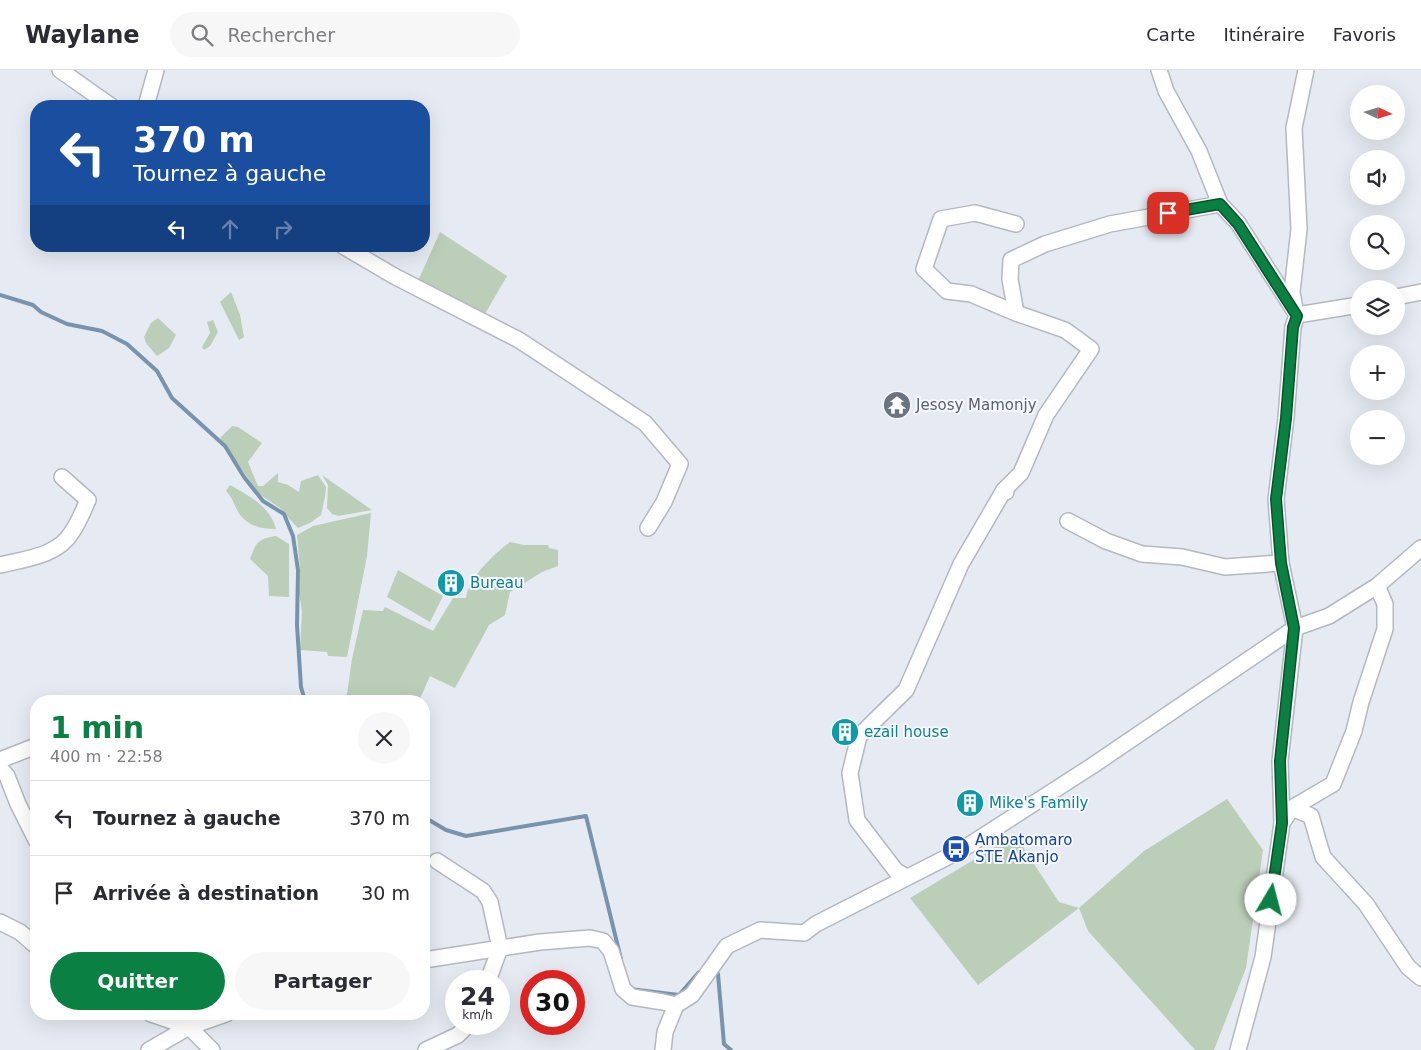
<!DOCTYPE html>
<html lang="fr">
<head>
<meta charset="utf-8">
<style>
  :root { --surface:#fff; --page:#f7f7f7; --text:#2b2b33; --muted:#7c7c81; --line:#e1e1e2; --accent:#0b8043 }
  body { margin:0; font-family:"DejaVu Sans",sans-serif; background:var(--page); color:var(--text); height:100vh; display:flex; flex-direction:column; font-size:19px; white-space:nowrap }
  * { box-sizing:border-box; margin:0 }
  p { font-size:16px; color:var(--muted) }
  .icon { flex:none; width:28px; height:28px; fill:none; stroke:currentColor; stroke-width:2; stroke-linecap:round; stroke-linejoin:round }
  .map { position:relative; flex:1; overflow:hidden }
  .side { position:absolute; left:30px; top:625px; width:400px; height:325px; display:flex; flex-direction:column; background:var(--surface); border-radius:20px; box-shadow:0 5px 20px #0002 }
  .side>* { flex:none }
  .guide { position:absolute; left:30px; top:30px; width:400px; height:152px; border-radius:20px; box-shadow:0 5px 20px #0002; background:#1a4fa0; color:#fff; overflow:hidden }
  .needle { width:32px; rotate:94deg }
  .controls { position:absolute; left:1350px; top:15px; display:grid; gap:10px }
  .controls a { display:grid; place-items:center; width:55px; height:55px; border-radius:50%; background:var(--surface); box-shadow:0 5px 20px #0002; font-size:25px }
  .speed { position:absolute; left:445px; top:900px; display:flex; gap:10px; font-size:25px; font-weight:700; text-align:center }
  .speed>* { display:grid; place-content:center; width:65px; height:65px; border-radius:50%; background:var(--surface); box-shadow:0 5px 20px #0002; line-height:1 }
  .speed small { font-size:12px; font-weight:400 }
  .speed .limit { border:8px solid #d22; background:#fff; color:#111 }
  .pin { position:absolute; display:grid; place-items:center; width:42px; height:42px; color:#fff; margin:-21px; border-radius:10px; box-shadow:0 2px 8px #0006 }
  .me { position:absolute; width:55px; margin:-28px; rotate:8deg; stroke-linejoin:round; filter:drop-shadow(0 0 4px #0008) }
  .turn { display:flex; align-items:center; gap:18px; height:105px; padding:0 20px; font-size:22px }
  .turn .icon { width:65px; height:65px; stroke-width:2.5 }
  .turn b { display:block; font-size:35px; line-height:42px }
  .lanes { display:flex; align-items:center; height:48px; padding:0 20px; background:#0003; justify-content:center; gap:25px; direction:ltr }
  .lanes .off { opacity:.35 }
  .round { display:grid; place-items:center; flex:none; width:52px; height:52px; border-radius:26px; background:var(--page) }
  .head { display:flex; align-items:center; justify-content:space-between; height:85px; padding:0 20px }
  h1 { font-size:30px; font-weight:700; line-height:38px; color:var(--accent) }
  .button { display:flex; gap:10px; margin-top:auto; padding:10px 20px }
  .button a { flex:1; height:58px; border-radius:30px; background:var(--accent); color:#fff; font-size:20px; font-weight:700; line-height:58px; text-align:center }
  .button a+a { background:var(--page); color:var(--text) }
  ul { padding:0; list-style:none }
  li { display:flex; align-items:center; gap:15px; height:75px; padding:0 20px; border-top:1px solid var(--line) }
  li div { flex:1 }
  li b { display:block; font-size:19px }
  li em { font-style:normal }
  header { display:flex; align-items:center; gap:30px; box-sizing:border-box; height:70px; padding:0 25px; background:var(--surface); border-bottom:1px solid var(--line) }
  header strong { font-size:24px }
  nav { display:flex; gap:28px; margin-inline-start:auto; font-size:18px }
  .search { width:350px; height:45px; background:var(--page); display:flex; align-items:center; gap:12px; box-sizing:border-box; padding:0 18px; border-radius:28px; color:var(--muted); font-size:19px }
  .map>svg:first-child { display:block }
</style>
</head>
<body>
<header>
<strong>Waylane</strong>
<div class="search"><svg class="icon" aria-label="search" viewBox="0 0 24 24"><circle cx="10" cy="10" r="6"/><path d="M15 15l6 6"/></svg>Rechercher</div>
<nav><a>Carte</a><a>Itinéraire</a><a>Favoris</a></nav>
</header>
<div class="map">
<svg width="1421" height="980" viewBox="0 0 1421 980">
  <rect width="100%" height="100%" fill="#e6ebf3"/>
  <!-- green -->
  <g fill="#bbceb7">
    <path d="M 440,162 L 507,206 L 482,249 L 417,213 Z"/>
    <path d="M 231,222 L 240,245 L 244,267 L 239,270 L 220,232 Z"/>
    <path d="M 158,248 L 176,265 L 169,278 L 157,286 L 146,273 L 144,267 L 151,253 Z"/>
    <path d="M 213,250 L 218,262 L 210,276 L 204,280 L 202,277 L 210,263 L 207,252 Z"/>
    <path d="M 232,356 L 238,357 L 262,373 L 248,392 L 258,416 L 263,416 L 278,403 L 278,412 L 288,415 L 299,422 L 301,411 L 318,405 L 326,417 L 325,427 L 321,445 L 310,453 L 298,458 L 294,454 L 280,438 L 259,424 L 220,368 Z"/>
    <path d="M 322,405 L 372,440 L 338,446 L 332,444 L 327,438 L 328,415 Z"/>
    <path d="M 230,415 C 249,426 270,436 276,459 C 259,459 244,455 236,438 C 233,431 231,426 226,421 Z"/>
    <path d="M 371,443 L 367,486 L 347,587 L 328,586 L 327,582 L 300,580 L 302,541 L 299,523 L 300,498 L 297,465 L 313,456 Z"/>
    <path d="M 276,466 L 289,474 L 289,527 L 269,526 L 268,506 L 250,489 C 256,472 258,469 276,466 Z"/>
    <path d="M 510,472 L 524,475 L 548,475 L 549,478 L 558,480 L 558,496 L 542,502 L 510,522 L 505,545 L 489,555 L 455,618 L 430,606 L 419,631 L 346,631 L 352,589 L 363,540 L 383,541 L 385,537 L 433,561 L 453,528 L 466,528 C 469,507 493,485 510,472 Z"/>
    <path d="M 398,500 L 443,526 L 430,552 L 387,527 Z"/>
    <path d="M 1227,729 L 1263,780 L 1246,898 L 1214,980 L 1195,980 L 1088,861 L 1079,838 L 978,915 L 910,828 L 1015,765 L 1059,832 L 1079,838 L 1144,781 Z"/>
  </g>
  <g fill="none" stroke-linecap="round" stroke-linejoin="round">
    <!-- stream -->
    <g stroke="#7894ad" stroke-width="4">
      <path d="M 0,225 L 33,235 L 41,242 L 67,254 L 102,261 L 127,274 L 157,301 L 172,328 L 225,376 L 244,407 L 263,431 L 284,444 L 293,466 L 298,500 L 297,555 L 301,617 L 305,631"/>
      <path d="M 424,747 L 446,760 L 466,766 L 586,746 L 621,889"/>
      <path d="M 714,903 L 718,904 L 724,974 L 731,980"/>
      <path d="M 630,919 L 679,925 L 699,902"/>
    </g>
    <defs>
      <g id="minor">
        <path d="M 60,0 L 111,36"/>
        <path d="M 1159,0 L 1166,21 L 1199,81 L 1220,134 L 1238,153 L 1297,245"/>
        <path d="M 146,36 L 156,0"/>
        <path d="M 343,176 L 394,206 L 519,270 L 645,353 L 680,394 L 664,432 L 648,458"/>
        <path d="M 1396,227 L 1421,222"/>
        <path d="M 1295,239 L 1292,222 L 1299,159 L 1294,58 L 1306,0"/>
        <path d="M 1016,243 L 1010,209 L 1011,190 L 1045,174 L 1110,154 L 1220,134"/>
        <path d="M 1004,420 L 1021,403 L 1046,345 L 1091,279 L 1065,260 L 1016,243 L 971,224 L 947,221 L 924,199 L 941,149 L 975,143 L 1016,154"/>
        <path d="M 1068,451 L 1106,471 L 1142,484 L 1182,487 L 1225,497 L 1281,493"/>
        <path d="M 0,495 C 25,489 58,486 72,462 C 79,452 83,441 88,430 L 62,407"/>
        <path d="M 0,690 L 36,676"/>
        <path d="M 0,698 L 7,706 L 18,734 L 36,770"/>
        <path d="M 1292,738 L 1311,746 L 1323,787 L 1366,834 L 1408,897 L 1421,908"/>
        <path d="M 1282,753 L 1292,738 L 1333,714 L 1354,661 L 1361,632 L 1385,559 L 1385,534 L 1377,516"/>
        <path d="M 437,791 L 483,821 L 490,832 L 500,878 L 488,911"/>
        <path d="M 907,807 L 896,801 L 857,750 L 850,703 L 859,666 L 906,620 L 961,494 L 1004,420 L 1006,422"/>
        <path d="M 0,852 L 20,862 L 36,876"/>
        <path d="M 424,890 L 540,872 L 590,868 L 603,871 L 611,881 L 623,919 L 632,927 L 663,932 L 676,935 L 665,962 L 663,980"/>
        <path d="M 676,935 L 692,925 L 727,876 L 760,860 L 804,863 L 816,854 L 963,779 L 1092,696 L 1295,558 L 1329,546 L 1377,516 L 1421,478"/>
        <path d="M 151,944 L 189,957 L 212,980"/>
        <path d="M 149,980 L 189,957 L 226,944"/>
        <path d="M 426,980 L 458,965 L 469,954"/>
        <path d="M 1238,980 L 1263,887 L 1282,753 L 1280,691 L 1295,558 L 1281,493 L 1276,429 L 1286,348 L 1293,257 L 1297,245 L 1359,235"/>
      </g>
    </defs>
    <!-- minor casing -->
    <use href="#minor" stroke="#b4b8c0" stroke-width="18"/>
    <!-- minor -->
    <use href="#minor" stroke="#fff" stroke-width="15"/>
  </g>
  <g fill="none" stroke-linecap="round" stroke-linejoin="round">
    <defs>
      <path id="route" d="M 1168,143 L 1220,134 L 1238,154 L 1297,246 L 1293,257 L 1286,348 L 1276,429 L 1281,493 L 1294,558 L 1280,691 L 1282,753 L 1271,830"/>
    </defs>
    <!-- route casing -->
    <use href="#route" stroke="#07532c" stroke-width="12"/>
    <!-- route -->
    <use href="#route" stroke="#0b8043" stroke-width="9"/>
  </g>
  <!-- icons -->
  <defs>
    <symbol id="temple-disc" viewBox="-11 -11 22 22"><circle r="9.5" fill="#6b7280" stroke="#f5f8ff"/><path d="M0-6L5-2H3V0L6.5 2.5H4V6H1.5V3h-3V6H-4V2.5H-6.5L-3 0V-2H-5Z" fill="#fff"/></symbol>
    <symbol id="building-disc" viewBox="-11 -11 22 22"><circle r="9.5" fill="#0f9aa8" stroke="#f5f8ff"/><path d="M-4-6H4V6H1V3H-1V6H-4ZM-2.5-4.3h1.7v1.8h-1.7ZM.8-4.3h1.7v1.8H.8ZM-2.5-1h1.7V.8h-1.7ZM.8-1h1.7V.8H.8Z" fill="#fff"/></symbol>
    <symbol id="bus-disc" viewBox="-11 -11 22 22"><circle r="9.5" fill="#1a4fb4" stroke="#f5f8ff"/><path d="M-5-6H5V4H4V6H2V4H-2V6H-4V4H-5ZM-3.5-4V0h7V-4ZM-3.5 1.2v1.5H-2V1.2ZM2 1.2v1.5H3.5V1.2Z" fill="#fff"/></symbol>
  </defs>
  <g fill-rule="evenodd">
    <use href="#temple-disc" x="881" y="319" width="32" height="32"/>
    <use href="#building-disc" x="435" y="497" width="32" height="32"/>
    <use href="#building-disc" x="829" y="646" width="32" height="32"/>
    <use href="#building-disc" x="954" y="717" width="32" height="32"/>
    <use href="#bus-disc" x="940" y="763" width="32" height="32"/>
  </g>
  <g text-anchor="middle" dominant-baseline="central" stroke-width="4" stroke-linejoin="round" paint-order="stroke">
    <!-- worship labels -->
    <g font-size="15" fill="#5b616d" stroke="#f5f8ff" text-anchor="start">
      <text x="916" y="335">Jesosy Mamonjy</text>
    </g>
    <!-- culture labels -->
    <g font-size="15" fill="#0d838f" stroke="#f5f8ff" text-anchor="start">
      <text x="470" y="513">Bureau</text>
      <text x="864" y="662">ezail house</text>
      <text x="989" y="733">Mike's Family</text>
    </g>
    <!-- transit labels -->
    <g font-size="15" fill="#164399" stroke="#f5f8ff" text-anchor="start">
      <text x="975" y="770">Ambatomaro<tspan x="975" dy="17">STE Akanjo</tspan></text>
    </g>
  </g>
</svg>
<div class="controls">
<a><svg class="needle" viewBox="-14 -14 28 28"><path d="M0-13l5 13h-10z" fill="#e53935"/><path d="M0 13l5-13h-10z" fill="#7c7c81"/></svg></a>
<a><svg class="icon" aria-label="sound" viewBox="0 0 24 24"><path d="M4 9h4l5-4v14l-5-4H4zM17 9q2 3 0 6"/></svg></a>
<a><svg class="icon" aria-label="search" viewBox="0 0 24 24"><circle cx="10" cy="10" r="6"/><path d="M15 15l6 6"/></svg></a>
<a><svg class="icon" aria-label="layers" viewBox="0 0 24 24"><path d="M12 4l9 5-9 5-9-5zM3 14l9 5 9-5"/></svg></a>
<a>+</a>
<a>−</a>
</div>
<div class="speed"><div>24<small>km/h</small></div><div class="limit">30</div></div>
<div class="pin" style="left:1168px;top:143px;background:#d93025"><svg class="icon" aria-label="arrive" viewBox="0 0 24 24"><path d="M6 21V4h12l-3 4 3 4H6"/></svg></div>
<svg class="me" style="left:1271px;top:830px" viewBox="-20 -20 40 40"><circle r="19" fill="#fff"/><path d="M0-13L10 11 0 6-10 11z" fill="#0b8043"/></svg>
<div class="guide">
<div class="turn"><svg class="icon" aria-label="left" viewBox="0 0 24 24"><path d="M17 20v-9H6M10 6l-5 5 5 5"/></svg><div><b>370 m</b>Tournez à gauche</div></div>
<div class="lanes"><svg class="icon" aria-label="left" viewBox="0 0 24 24"><path d="M17 20v-9H6M10 6l-5 5 5 5"/></svg><svg class="icon off" aria-label="ahead" viewBox="0 0 24 24"><path d="M12 20V5M6 11l6-6 6 6"/></svg><svg class="icon off" aria-label="right" viewBox="0 0 24 24"><path d="M7 20v-9h11M14 6l5 5-5 5"/></svg></div>
</div>
<section class="side">
<div class="head"><div><h1>1 min</h1><p>400 m · 22:58</p></div><a class="round"><svg class="icon" aria-label="close" viewBox="0 0 24 24"><path d="M6 6l12 12M18 6L6 18"/></svg></a></div>
<ul>
<li><svg class="icon" aria-label="left" viewBox="0 0 24 24"><path d="M17 20v-9H6M10 6l-5 5 5 5"/></svg><div><b>Tournez à gauche</b></div><em>370 m</em></li>
<li><svg class="icon" aria-label="arrive" viewBox="0 0 24 24"><path d="M6 21V4h12l-3 4 3 4H6"/></svg><div><b>Arrivée à destination</b></div><em>30 m</em></li>
</ul>
<div class="button"><a>Quitter</a><a>Partager</a></div>
</section>
</div>
</body>
</html>
